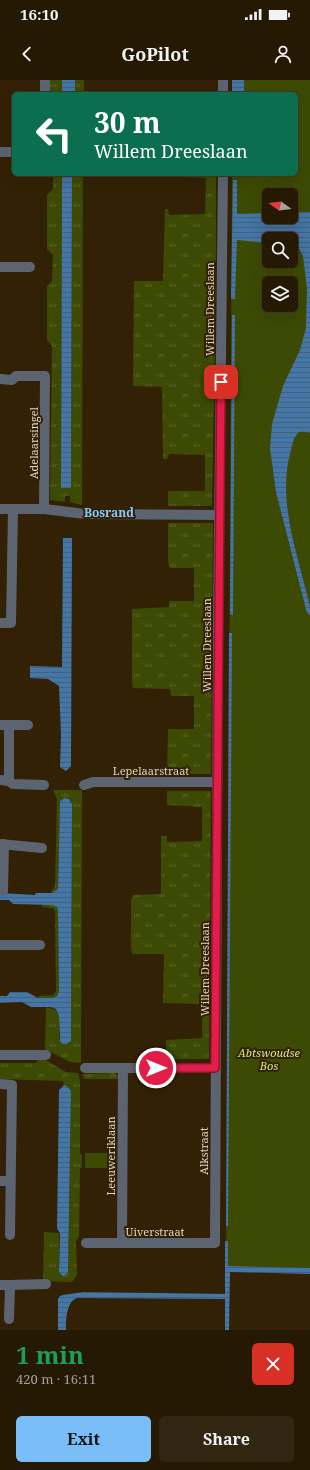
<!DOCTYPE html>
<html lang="en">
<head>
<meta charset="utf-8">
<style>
  :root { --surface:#261904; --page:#322613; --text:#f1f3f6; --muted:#a4a09a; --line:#423826; --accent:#7abef8 }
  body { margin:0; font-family:"Noto Serif",serif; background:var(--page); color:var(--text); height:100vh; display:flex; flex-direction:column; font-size:15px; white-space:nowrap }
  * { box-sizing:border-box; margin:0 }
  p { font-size:13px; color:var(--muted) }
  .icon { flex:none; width:22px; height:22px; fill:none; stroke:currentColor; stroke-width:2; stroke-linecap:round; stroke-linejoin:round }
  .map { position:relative; height:1250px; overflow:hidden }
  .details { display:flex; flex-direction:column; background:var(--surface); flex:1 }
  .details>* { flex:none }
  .hud { position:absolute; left:12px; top:12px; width:286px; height:84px; border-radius:6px; box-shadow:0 4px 16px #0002,0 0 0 1px var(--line); background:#0b6e4f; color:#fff; overflow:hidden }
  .needle { width:26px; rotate:285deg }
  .controls { position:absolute; left:262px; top:108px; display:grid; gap:8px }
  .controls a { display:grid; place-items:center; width:36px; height:36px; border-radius:6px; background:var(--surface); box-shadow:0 4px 16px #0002,0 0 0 1px var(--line); font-size:20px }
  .pin { position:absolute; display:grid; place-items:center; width:34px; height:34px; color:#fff; margin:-17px; border-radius:8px; box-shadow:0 2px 6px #0006 }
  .me { position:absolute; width:44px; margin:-22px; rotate:90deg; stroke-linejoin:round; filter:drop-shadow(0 0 3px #0008) }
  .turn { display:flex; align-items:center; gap:14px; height:84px; padding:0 16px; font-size:18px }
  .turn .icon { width:52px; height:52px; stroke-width:2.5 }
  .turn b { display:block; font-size:28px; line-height:34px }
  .round { display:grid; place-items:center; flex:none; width:42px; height:42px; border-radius:6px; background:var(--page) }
  .overview { display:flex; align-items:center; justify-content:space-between; height:68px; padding:0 16px }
  h1 { font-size:24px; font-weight:700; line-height:30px; color:#1e9e55 }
  .primary-button { display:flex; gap:8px; margin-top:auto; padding:8px 16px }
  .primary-button a { flex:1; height:46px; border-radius:6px; background:var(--accent); color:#111; font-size:16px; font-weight:700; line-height:46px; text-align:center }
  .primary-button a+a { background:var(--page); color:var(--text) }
  .status { display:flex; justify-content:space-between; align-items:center; height:28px; padding:0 20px; background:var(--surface); direction:ltr }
  .status svg { height:11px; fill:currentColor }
  header { display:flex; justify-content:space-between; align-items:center; height:52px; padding:0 16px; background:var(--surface); font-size:18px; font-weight:700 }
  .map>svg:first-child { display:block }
</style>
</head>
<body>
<div class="status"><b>16:10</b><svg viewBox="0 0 49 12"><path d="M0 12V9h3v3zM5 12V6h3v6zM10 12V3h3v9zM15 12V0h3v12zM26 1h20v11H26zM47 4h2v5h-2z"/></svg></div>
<header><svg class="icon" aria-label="back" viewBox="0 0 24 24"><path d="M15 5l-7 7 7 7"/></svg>GoPilot<svg class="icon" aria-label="person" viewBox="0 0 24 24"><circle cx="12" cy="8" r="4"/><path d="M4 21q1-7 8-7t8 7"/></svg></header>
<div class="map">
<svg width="310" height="1250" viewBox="0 0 310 1250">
  <defs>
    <pattern id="grass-tufts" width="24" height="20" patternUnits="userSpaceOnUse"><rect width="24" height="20" fill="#3d4a04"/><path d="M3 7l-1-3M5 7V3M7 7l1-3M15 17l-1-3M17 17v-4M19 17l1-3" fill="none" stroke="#596327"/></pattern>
    <pattern id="water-rules" width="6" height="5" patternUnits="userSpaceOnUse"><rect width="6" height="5" fill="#4476a7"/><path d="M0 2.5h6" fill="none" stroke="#44607b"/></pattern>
  </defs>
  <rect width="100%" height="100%" fill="#322105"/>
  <!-- grass -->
  <g fill="url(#grass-tufts)">
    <rect x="48" y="0" width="14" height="14"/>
    <rect x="75" y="0" width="9" height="14"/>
    <path d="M 53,94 L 62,94 L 61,407 L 71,408 L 72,94 L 83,94 L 82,425 L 70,422 L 70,416 L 65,416 L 65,422 L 50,420 L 52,266 L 47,260 L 47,206 L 52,201 L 53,175 L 47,169 L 47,115 L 53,109 Z"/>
    <path d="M 170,94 L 216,94 L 216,213 L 212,426 L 168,426 L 168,411 L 205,411 L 205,375 L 169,374 L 167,379 L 163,379 L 162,307 L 133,306 L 134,201 L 163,201 L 165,129 L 168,129 L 169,135 L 205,134 L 206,98 L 170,96 Z"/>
    <path d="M 168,443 L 213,443 L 211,694 L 167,694 L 168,649 L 194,649 L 194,616 L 171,616 L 170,609 L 133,608 L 132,603 L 132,529 L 169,527 L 169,521 L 194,521 L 194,488 L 170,488 L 168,481 Z"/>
    <path d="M 53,710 L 82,710 L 81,983 L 70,982 L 45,969 L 46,927 L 56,930 L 59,936 L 59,959 L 68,964 L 71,960 L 72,724 L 69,719 L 66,718 L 60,721 L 58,807 L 57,810 L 51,813 L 52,810 L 55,806 L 57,719 Z"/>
    <path d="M 167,711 L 211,711 L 209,979 L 166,979 L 166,960 L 202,958 L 202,924 L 163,923 L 164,874 L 132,874 L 131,867 L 131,820 L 133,815 L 161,814 L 161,756 L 167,756 L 167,762 L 202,761 L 202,727 L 167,725 Z"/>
    <path d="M 42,824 L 53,825 L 57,827 L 58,831 L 59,911 L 57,916 L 52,918 L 38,918 L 39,916 L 53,915 L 56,911 L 55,831 L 53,828 L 42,827 Z"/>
    <path d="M 38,979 L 44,979 L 66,992 L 78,993 L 80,1000 L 80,1073 L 82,1075 L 82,1087 L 80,1089 L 79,1157 L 76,1161 L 77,1195 L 73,1201 L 69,1202 L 43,1201 L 44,1152 L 59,1153 L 59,1192 L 68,1193 L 71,1011 L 68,1007 L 64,1005 L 63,1001 L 0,999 L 0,983 L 36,983 Z"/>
    <path d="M 115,993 L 118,996 L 118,999 L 84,999 L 82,994 Z"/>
  </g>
  <!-- park -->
  <g fill="#3d4a04" fill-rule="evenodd">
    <path d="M 232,0 L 310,0 L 310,1190 L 226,1190 L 232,94 L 296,94 L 296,14 L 232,14 ZM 269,115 L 291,115 L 291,137 L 269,137 ZM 269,159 L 291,159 L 291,181 L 269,181 ZM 269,203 L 291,203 L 291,225 L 269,225 Z"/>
    <rect x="165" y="207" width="16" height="12"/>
    <path d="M 180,572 C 183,582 183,590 180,600 L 165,592 L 169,573 Z"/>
    <rect x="85" y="1073" width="30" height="15"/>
  </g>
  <!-- water -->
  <g fill="url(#water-rules)">
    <rect x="62" y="0" width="13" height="14"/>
    <rect x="232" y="0" width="12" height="14"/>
    <path d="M 62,94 L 72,94 L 71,408 L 61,408 Z"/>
    <path d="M 233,100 L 237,100 L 237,134 L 269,133 L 269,137 L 291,137 L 291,132 L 310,132 L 310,353 C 306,352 301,351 298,353 C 294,357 292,365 291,370 C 276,421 299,478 310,527 L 310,535 L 307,533 L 276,412 L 270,368 L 272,344 L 279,320 L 283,306 L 300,270 L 306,248 L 307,209 L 303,176 L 298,166 L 291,165 L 291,159 L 269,159 L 269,163 L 237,160 L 235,219 L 231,219 Z"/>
    <path d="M 232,235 L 235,235 L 233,535 L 230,534 Z"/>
    <path d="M 63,458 L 72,458 L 71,686 L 66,691 L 60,687 L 61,655 L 59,606 L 48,599 L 30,598 L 30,586 L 62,587 Z"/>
    <path d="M 229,553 L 232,553 L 228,1146 L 226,1146 Z"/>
    <path d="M 65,718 L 69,719 L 72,724 L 71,961 L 67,964 L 62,964 L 60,961 L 59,936 L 56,929 L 50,927 L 31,927 L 22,922 L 0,923 L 0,916 L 7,916 L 10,912 L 27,912 L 38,918 L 52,918 L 57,916 L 59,911 L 58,831 L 57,827 L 53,825 L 13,824 L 9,820 L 0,820 L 0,813 L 35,815 L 36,813 L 51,813 L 57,810 L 58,807 L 60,721 Z"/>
    <path d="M 64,1005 L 68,1007 L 71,1011 L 68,1193 L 63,1196 L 59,1192 L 60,1154 L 57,1148 L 59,1010 Z"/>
    <path d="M 225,1161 L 228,1161 L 228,1186 L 310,1188 L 310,1194 L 230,1192 L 229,1250 L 225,1250 L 225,1219 L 77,1218 C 66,1222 66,1240 66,1250 L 58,1250 L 58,1219 L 60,1216 L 63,1215 L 84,1212 L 225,1214 Z"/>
  </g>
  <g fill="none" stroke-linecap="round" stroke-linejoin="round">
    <!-- minor -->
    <g stroke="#5d6471" stroke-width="10">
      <path d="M 45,14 L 45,0"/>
      <path d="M 223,14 L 223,0"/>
      <path d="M 0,72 L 14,72"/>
      <path d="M 0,187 L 30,187"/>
      <path d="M 0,299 L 12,300 L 16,296 L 45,296 L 44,429"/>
      <path d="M 0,429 L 44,429 L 85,434 L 219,435"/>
      <path d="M 0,543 L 11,543 L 13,429"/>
      <path d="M 0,645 L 28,645"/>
      <path d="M 0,700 L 9,701 L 13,704 L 44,705"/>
      <path d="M 9,701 L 9,645"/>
      <path d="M 84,705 L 93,702 L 217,702"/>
      <path d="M 0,764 L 42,768"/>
      <path d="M 3,811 L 4,764"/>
      <path d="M 0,865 L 40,865"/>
      <path d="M 0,975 L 46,975"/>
      <path d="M 85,988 L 215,988"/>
      <path d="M 0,1004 L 12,1005 L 10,1155"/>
      <path d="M 0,1101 L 10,1101"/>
      <path d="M 86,1163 L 215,1163 L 218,543 L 223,94"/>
      <path d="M 122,1163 L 123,988"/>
      <path d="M 0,1205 L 10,1205 L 9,1239"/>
      <path d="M 10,1205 L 46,1204"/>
    </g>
  </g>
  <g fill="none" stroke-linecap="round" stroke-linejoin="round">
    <defs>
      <path id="route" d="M 156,988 L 215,988 L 221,302"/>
    </defs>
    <!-- route casing -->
    <use href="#route" stroke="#92132f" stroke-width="10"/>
    <!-- route -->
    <use href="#route" stroke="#e11d48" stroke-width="7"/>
  </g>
  <g text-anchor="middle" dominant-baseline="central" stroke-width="4" stroke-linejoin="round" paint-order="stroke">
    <!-- street labels -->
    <g font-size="11" fill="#ded3c3" stroke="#322105">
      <text transform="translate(209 229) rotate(-90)">Willem Dreeslaan</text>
      <text transform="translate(33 363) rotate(-90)">Adelaarsingel</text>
      <text transform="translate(206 565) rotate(-90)">Willem Dreeslaan</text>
      <text x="151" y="690">Lepelaarstraat</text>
      <text transform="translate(204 889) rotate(-90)">Willem Dreeslaan</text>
      <text transform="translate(203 1071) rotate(-90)">Alkstraat</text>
      <text transform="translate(110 1076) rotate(-90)">Leeuweriklaan</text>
      <text x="155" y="1151">Uiverstraat</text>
    </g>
    <!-- park labels -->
    <g font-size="11" font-style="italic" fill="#d3eb8a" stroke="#322105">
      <text x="269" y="972">Abtswoudse<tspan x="269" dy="13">Bos</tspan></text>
    </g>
    <!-- neighbourhood labels -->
    <g font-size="12" font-weight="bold" fill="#89c8fe" stroke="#322105">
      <text x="109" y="432">Bosrand</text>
    </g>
  </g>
</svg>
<div class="controls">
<a><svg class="needle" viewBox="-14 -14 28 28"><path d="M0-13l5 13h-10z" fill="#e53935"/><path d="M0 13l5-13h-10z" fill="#a4a09a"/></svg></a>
<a><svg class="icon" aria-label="search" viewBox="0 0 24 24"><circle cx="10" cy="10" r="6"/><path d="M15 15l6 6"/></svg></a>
<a><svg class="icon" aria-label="layers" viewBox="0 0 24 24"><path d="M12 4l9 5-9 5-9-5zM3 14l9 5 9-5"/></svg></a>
</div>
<div class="pin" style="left:221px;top:302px;background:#d93025"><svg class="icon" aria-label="arrive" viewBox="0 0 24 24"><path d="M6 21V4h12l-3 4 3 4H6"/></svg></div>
<svg class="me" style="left:156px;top:988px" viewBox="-20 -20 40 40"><circle r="17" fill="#e11d48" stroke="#fff" stroke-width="3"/><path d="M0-11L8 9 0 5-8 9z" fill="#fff"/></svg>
<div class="hud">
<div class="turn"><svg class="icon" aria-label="left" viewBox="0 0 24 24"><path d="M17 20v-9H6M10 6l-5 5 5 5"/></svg><div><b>30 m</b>Willem Dreeslaan</div></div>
</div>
</div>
<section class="details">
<div class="overview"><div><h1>1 min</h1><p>420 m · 16:11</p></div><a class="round" style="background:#d93025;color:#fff"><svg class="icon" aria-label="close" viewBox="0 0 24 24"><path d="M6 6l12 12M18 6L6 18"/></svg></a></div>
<div class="primary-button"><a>Exit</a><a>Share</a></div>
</section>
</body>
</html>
